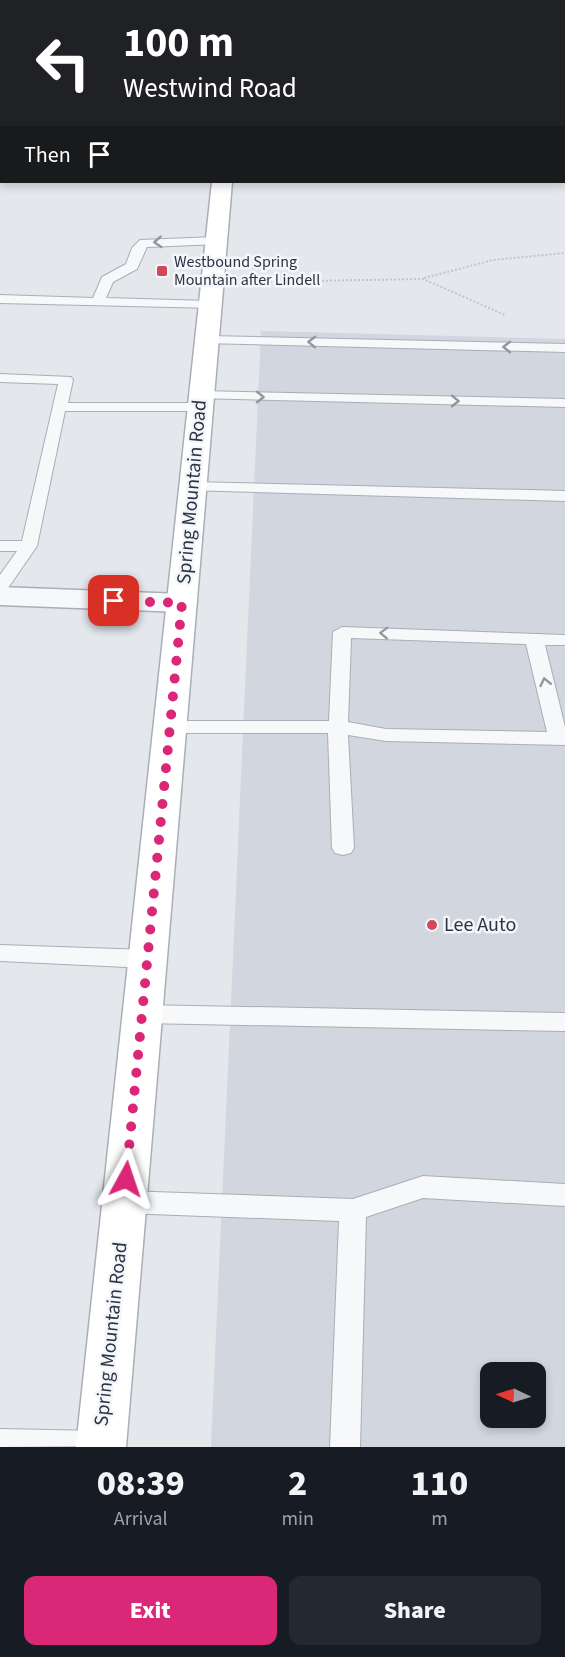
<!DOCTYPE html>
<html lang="en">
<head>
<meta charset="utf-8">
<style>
  :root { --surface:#171b24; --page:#242831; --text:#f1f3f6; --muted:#9ea1a6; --accent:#db2777 }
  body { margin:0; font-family:"Source Sans 3",sans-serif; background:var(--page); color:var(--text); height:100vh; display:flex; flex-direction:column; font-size:22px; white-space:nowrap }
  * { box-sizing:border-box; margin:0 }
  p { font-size:20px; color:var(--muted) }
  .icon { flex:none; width:33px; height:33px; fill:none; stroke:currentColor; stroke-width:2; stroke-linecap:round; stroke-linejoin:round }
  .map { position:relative; height:1447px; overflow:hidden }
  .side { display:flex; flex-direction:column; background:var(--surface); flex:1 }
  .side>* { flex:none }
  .top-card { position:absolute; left:0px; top:0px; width:566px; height:183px; box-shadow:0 3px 9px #0003; background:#202124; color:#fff; overflow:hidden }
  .needle { width:39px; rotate:274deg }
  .fabs { position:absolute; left:480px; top:1362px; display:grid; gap:12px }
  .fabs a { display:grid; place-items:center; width:66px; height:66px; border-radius:12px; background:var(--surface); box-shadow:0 3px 9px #0003; font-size:30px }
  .pin { position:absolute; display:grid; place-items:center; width:51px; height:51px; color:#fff; margin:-26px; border-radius:12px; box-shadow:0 3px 9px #0006 }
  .me { position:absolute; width:66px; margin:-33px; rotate:5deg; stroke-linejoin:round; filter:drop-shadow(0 0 4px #0008) }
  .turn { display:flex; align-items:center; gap:21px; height:126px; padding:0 24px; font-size:27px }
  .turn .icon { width:78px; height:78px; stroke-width:2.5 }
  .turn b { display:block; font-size:42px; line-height:51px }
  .then { display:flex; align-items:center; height:57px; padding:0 24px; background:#0003; gap:12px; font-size:22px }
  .eta { display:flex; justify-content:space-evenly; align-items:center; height:102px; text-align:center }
  .eta b { font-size:36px; font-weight:800; line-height:42px }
  .action { display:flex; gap:12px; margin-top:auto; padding:12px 24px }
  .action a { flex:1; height:69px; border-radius:12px; background:var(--accent); color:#fff; font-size:24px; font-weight:800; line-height:69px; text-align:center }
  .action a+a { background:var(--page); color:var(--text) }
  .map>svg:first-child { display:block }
</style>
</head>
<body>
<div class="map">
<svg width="565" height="1447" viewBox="0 0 565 1447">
  <rect width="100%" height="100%" fill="#e4e7ec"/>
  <!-- built -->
  <g fill="#d2d6de" fill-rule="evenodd">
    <path d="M 0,0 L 199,0 L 2,2 L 1,28 Z"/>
    <path d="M 273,0 L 565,0 L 565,143 L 564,2 Z"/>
    <path d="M 261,331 L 565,339 L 565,1447 L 211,1447 ZM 490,1372 L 536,1372 L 536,1418 L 490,1418 Z"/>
  </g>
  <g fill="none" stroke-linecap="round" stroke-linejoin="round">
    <defs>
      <g id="lane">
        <path d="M 14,0 L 22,0 L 13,2 Z"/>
        <rect x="331" y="0" width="8" height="2"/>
        <rect x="564" y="24" width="1" height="6"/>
        <path d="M 2,59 L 2,68 L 0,68 L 0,60 Z"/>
        <rect x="0" y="171" width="2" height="6"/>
        <path d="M 216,237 L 220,238 L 220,244 L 147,247 L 137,269 L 113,282 L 106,298 L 210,301 L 217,305 L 215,308 L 0,303 L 0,295 L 93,298 L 102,277 L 126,264 L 132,248 L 140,240 Z"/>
        <path d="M 207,336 L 565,344 L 565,352 L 202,343 L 202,337 Z"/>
        <path d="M 0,374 L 71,377 L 73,380 L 68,403 L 200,403 L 207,407 L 200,411 L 65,411 L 37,546 L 6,591 L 0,592 L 0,575 L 17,551 L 0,551 L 0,541 L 22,541 L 58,384 L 0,382 Z"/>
        <path d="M 201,391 L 565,399 L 565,407 L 196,398 L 194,395 Z"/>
        <path d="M 193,482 L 565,491 L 565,501 L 187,490 L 185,487 L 187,484 Z"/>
        <path d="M 342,627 L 565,635 L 565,645 L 545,645 L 565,727 L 565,745 L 386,741 L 348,735 L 354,848 L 351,853 L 343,855 L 335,853 L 332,848 L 328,733 L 170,733 L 163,731 L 160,727 L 163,723 L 170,721 L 329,721 L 333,632 ZM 351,638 L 526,644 L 547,732 L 386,729 L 348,722 Z"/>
        <path d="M 0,945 L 148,950 L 156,953 L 159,959 L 156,965 L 148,968 L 0,961 Z"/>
        <path d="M 142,1005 L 565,1013 L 565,1031 L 142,1023 L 134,1020 L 130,1014 L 134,1008 Z"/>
        <path d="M 423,1176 L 565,1184 L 565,1206 L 423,1198 L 366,1217 L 360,1447 L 330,1447 L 339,1221 L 124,1213 L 115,1210 L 111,1202 L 115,1194 L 124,1191 L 353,1199 Z"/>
        <path d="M 0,1429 L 101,1431 L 112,1436 L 116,1446 L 0,1447 Z"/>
      </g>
      <path id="street" d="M 0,587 L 182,594 L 193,597 L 197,603 L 193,609 L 182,612 L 0,605 Z"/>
      <g id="secondary">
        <rect x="232" y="0" width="16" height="2"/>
        <rect x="0" y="140" width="2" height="12"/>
        <rect x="564" y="153" width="1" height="12"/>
        <path d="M 212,182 L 232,182 L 126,1447 L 76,1447 Z"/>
      </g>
    </defs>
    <!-- lane casing -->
    <use href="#lane" stroke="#a9aeb7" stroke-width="2"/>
    <!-- street casing -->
    <use href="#street" stroke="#a9aeb7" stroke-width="3"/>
    <!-- secondary casing -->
    <use href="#secondary" stroke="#a9aeb7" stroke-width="3"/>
    <!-- path -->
    <g stroke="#c2c5cb" stroke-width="2" stroke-dasharray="2 2" stroke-linecap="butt">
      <path d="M 424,278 L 493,260 L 565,253"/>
      <path d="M 250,282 L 423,279 L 505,315"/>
    </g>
    <!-- lane -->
    <use href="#lane" fill="#f7f8fa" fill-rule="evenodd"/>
    <!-- street -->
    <use href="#street" fill="#f7f8fa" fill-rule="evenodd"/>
    <!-- secondary -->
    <use href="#secondary" fill="#fff" fill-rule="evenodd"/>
  </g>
  <!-- one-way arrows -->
  <defs><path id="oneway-chevron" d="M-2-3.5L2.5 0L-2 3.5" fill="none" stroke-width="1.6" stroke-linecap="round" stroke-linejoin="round" transform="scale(1.5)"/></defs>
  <g stroke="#9196a0">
    <use href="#oneway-chevron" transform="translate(158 242) rotate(176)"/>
    <use href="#oneway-chevron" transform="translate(312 342) rotate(-179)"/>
    <use href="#oneway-chevron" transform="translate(507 347) rotate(-179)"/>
    <use href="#oneway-chevron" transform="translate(260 397) rotate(1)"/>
    <use href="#oneway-chevron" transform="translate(455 401) rotate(1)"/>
    <use href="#oneway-chevron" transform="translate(384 633) rotate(-178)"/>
    <use href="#oneway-chevron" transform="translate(545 682) rotate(-103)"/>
  </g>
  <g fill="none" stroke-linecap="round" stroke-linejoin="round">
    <!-- route -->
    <path stroke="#db2777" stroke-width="10" stroke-dasharray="0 18" d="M 114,601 L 182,603 L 126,1179"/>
  </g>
  <!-- markers -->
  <g fill="#d1495b" stroke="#f4f6f9" stroke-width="2">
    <rect x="156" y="265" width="12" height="12" rx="3"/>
    <circle cx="432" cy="925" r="6"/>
  </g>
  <g text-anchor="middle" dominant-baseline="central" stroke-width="5" stroke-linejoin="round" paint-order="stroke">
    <!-- far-poi labels -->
    <g font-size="16" fill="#2b3445" stroke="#f4f6f9" text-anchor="start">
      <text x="174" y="262">Westbound Spring<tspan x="174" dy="18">Mountain after Lindell</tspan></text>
    </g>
    <!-- street labels -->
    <g font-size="20" fill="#2b3445" stroke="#f4f6f9">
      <text transform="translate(192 492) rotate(-85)">Spring Mountain Road</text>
      <text transform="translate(111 1334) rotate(-84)">Spring Mountain Road</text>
    </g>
    <!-- poi labels -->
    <g font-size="20" fill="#2b3445" stroke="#f4f6f9" text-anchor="start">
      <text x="444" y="925">Lee Auto</text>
    </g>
  </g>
</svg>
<div class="fabs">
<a><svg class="needle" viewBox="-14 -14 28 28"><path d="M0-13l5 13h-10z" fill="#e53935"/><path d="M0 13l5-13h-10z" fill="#9ea1a6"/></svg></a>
</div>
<div class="pin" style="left:114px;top:601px;background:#d93025"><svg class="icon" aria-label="arrive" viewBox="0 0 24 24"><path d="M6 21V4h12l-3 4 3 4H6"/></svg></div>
<svg class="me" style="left:126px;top:1179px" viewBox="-20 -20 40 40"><path d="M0-17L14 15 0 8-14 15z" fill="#db2777" stroke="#fff" stroke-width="4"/></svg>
<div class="top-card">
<div class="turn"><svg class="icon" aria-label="left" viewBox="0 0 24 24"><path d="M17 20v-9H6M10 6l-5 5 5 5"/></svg><div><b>100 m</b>Westwind Road</div></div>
<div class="then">Then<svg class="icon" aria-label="arrive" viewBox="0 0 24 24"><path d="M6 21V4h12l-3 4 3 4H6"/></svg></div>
</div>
</div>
<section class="side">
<div class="eta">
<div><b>08:39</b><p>Arrival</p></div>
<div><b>2</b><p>min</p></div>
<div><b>110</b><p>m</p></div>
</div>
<div class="action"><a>Exit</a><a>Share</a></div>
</section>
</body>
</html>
